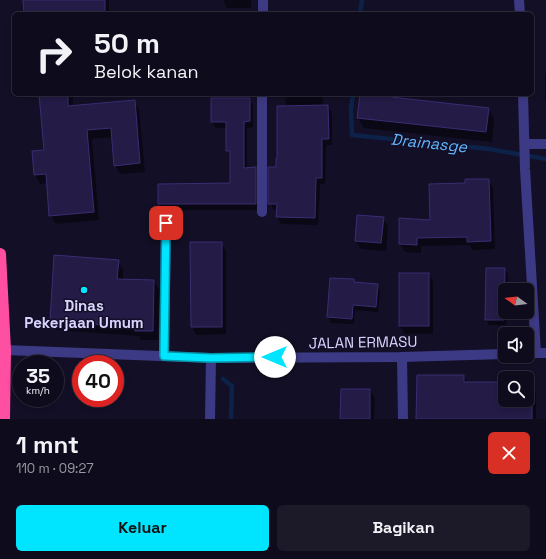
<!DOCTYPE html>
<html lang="id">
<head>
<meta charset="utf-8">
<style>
  :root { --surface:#0e0b1c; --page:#1c1929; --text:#f1f3f6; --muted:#9b9ba3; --line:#2e2b3b; --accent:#00e5ff }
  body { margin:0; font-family:"Space Grotesk",sans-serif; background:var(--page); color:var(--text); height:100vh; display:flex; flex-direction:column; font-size:15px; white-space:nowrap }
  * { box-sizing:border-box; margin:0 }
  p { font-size:13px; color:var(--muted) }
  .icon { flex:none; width:22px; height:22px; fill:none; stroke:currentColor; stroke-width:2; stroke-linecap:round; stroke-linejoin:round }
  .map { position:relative; height:419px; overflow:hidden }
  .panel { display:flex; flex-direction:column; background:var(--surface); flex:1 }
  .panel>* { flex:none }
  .hud { position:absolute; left:12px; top:12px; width:522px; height:84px; border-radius:6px; box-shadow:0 2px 6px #0003,0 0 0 1px var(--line); background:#0e0b1c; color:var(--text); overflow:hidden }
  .needle { width:26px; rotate:285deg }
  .tools { position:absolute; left:498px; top:283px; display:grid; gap:8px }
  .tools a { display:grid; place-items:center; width:36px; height:36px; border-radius:6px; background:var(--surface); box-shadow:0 2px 6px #0003,0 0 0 1px var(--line); font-size:20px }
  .speed { position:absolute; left:12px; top:355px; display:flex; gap:8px; font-size:20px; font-weight:700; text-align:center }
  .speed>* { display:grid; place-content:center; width:52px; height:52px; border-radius:50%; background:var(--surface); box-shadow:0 2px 6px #0003,0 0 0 1px var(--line); line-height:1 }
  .speed small { font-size:10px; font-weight:400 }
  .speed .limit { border:6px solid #d22; background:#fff; color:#111 }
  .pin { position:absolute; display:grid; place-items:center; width:34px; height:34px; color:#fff; margin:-17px; border-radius:8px; box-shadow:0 2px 6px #0006 }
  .me { position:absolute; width:44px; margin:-22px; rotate:270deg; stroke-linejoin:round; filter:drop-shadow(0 0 3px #0008) }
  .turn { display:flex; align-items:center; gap:14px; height:84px; padding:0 16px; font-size:18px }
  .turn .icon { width:52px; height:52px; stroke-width:2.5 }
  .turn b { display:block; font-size:28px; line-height:34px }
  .round { display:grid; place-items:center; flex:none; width:42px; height:42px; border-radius:6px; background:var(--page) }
  .headline { display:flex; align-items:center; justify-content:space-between; height:68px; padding:0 16px }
  h1 { font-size:24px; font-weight:700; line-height:30px }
  .cta { display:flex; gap:8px; margin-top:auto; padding:8px 16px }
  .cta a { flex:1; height:46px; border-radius:6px; background:var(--accent); color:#111; font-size:16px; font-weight:700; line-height:46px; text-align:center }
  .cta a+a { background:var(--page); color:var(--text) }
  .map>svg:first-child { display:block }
</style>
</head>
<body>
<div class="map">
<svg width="546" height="419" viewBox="0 0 546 419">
  <rect width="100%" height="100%" fill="#130f26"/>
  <!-- shadow -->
  <g fill="#0007">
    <path d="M 24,0 L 109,0 L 109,14 L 25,14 Z"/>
    <path d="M 223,0 L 251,0 L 251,8 L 227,8 Z"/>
    <path d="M 545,74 L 546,74 L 546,99 L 545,98 Z"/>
    <path d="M 39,94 L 73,94 L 73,107 L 134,101 L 139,110 L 145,172 L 120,174 L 115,165 L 113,137 L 92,139 L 99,220 L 56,224 L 50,215 L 48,183 L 40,184 L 35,175 L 33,152 L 45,151 L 41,106 L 39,101 Z"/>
    <path d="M 212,94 L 251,94 L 251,102 L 253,105 L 253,127 L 247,128 L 247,169 L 255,168 L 259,175 L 259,210 L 163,210 L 159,204 L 231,184 L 231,157 L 227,150 L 227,128 L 216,128 L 212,122 Z"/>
    <path d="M 285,94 L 322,94 L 323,106 L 327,106 L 332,113 L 332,145 L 326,145 L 325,184 L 320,184 L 318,225 L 281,224 L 277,217 L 278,210 L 274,210 L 270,203 L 277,168 L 286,106 Z"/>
    <path d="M 361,94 L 398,94 L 398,99 L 489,109 L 494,119 L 492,142 L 364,128 L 358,118 Z"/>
    <path d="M 488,180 L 493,188 L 495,249 L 472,250 L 470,245 L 421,246 L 421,253 L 405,252 L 400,244 L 431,221 Z"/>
    <path d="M 358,216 L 383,218 L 388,226 L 386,251 L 361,249 L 356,241 Z"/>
    <path d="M 221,243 L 226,251 L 226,334 L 196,335 L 192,327 Z"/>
    <path d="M 118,261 L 123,270 L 123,280 L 154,281 L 159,290 L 158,340 L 141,340 L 139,336 L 56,330 L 51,321 Z"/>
    <path d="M 505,269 L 508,275 L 507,290 L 505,290 L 505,312 L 507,312 L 506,325 L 489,325 L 486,320 Z"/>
    <path d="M 400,274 L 429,274 L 433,282 L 433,334 L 405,334 L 400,326 Z"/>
    <path d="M 331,279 L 354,280 L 356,283 L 377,285 L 380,291 L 378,312 L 355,310 L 354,324 L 331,323 L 328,317 Z"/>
    <path d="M 464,376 L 468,383 L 505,383 L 505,400 L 527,400 L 527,383 L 531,383 L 536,392 L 536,419 L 417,419 Z"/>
    <path d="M 370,390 L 375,398 L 374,419 L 341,419 Z"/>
  </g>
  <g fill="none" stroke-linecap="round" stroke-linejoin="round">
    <!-- stream -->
    <g stroke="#0c2248" stroke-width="4.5">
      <path d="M 360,14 L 362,0"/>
      <path d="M 353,94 L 351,109 L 352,135 L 489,149 L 546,159"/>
      <path d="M 223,379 L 232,386 L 231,419"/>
    </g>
  </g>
  <!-- building -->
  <g fill="#241b47" stroke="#3b2d73">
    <path d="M 23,0 L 105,0 L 105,14 L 24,14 Z"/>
    <path d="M 39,94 L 68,94 L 68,106 L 135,100 L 140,163 L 114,166 L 111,128 L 87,130 L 94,212 L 49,216 L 46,174 L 34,175 L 32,151 L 44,150 Z"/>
    <path d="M 360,94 L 392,94 L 391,97 L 489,108 L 486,132 L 357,118 Z"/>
    <path d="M 211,98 L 250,98 L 250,121 L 244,122 L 244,168 L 256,167 L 256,204 L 158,204 L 158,184 L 230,183 L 230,151 L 226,151 L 226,122 L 211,122 Z"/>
    <path d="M 328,105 L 329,139 L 322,139 L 322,178 L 316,178 L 315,218 L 276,217 L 277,204 L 268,204 L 268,167 L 276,167 L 276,158 L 277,158 L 277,106 Z"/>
    <path d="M 465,179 L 489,179 L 491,241 L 467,242 L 467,237 L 417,238 L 417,245 L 399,244 L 399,218 L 430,220 L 429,184 L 465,183 Z"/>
    <path d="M 357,215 L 384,217 L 381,243 L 355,241 Z"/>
    <path d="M 190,242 L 222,242 L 222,327 L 191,327 Z"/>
    <path d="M 54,255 L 119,260 L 117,279 L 154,280 L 153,331 L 135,331 L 135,327 L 50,321 Z"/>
    <path d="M 486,268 L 505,268 L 504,320 L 485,320 Z"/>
    <rect x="399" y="273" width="30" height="53"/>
    <path d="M 330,278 L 354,279 L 354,282 L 378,284 L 376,307 L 353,305 L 352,319 L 327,317 Z"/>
    <path d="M 417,375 L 464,375 L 464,382 L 505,382 L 505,400 L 527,400 L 527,382 L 532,382 L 532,419 L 416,419 Z"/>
    <path d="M 341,389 L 370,389 L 370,419 L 340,419 Z"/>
  </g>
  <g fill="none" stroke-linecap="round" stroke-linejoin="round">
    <!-- minor -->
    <g stroke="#3d3a85" stroke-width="10">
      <path d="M 519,0 L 520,14"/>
      <path d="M 263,14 L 263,0"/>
      <path d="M 523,94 L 525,169 L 536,353"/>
      <path d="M 525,144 L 546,144"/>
      <path d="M 262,212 L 262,94"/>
      <path d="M 5,350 L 211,358 L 402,357 L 505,354"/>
      <path d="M 527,353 L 546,353"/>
      <path d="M 164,356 L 166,223"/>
      <path d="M 402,357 L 403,419"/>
      <path d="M 210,419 L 211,358"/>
    </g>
    <!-- highway -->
    <path stroke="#ff4fa3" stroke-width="12" d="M 0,254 L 5,350 L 4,419"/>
  </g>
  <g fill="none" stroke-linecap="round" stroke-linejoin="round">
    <defs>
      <path id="route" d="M 166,223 L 164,356 L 211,358 L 275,357"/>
    </defs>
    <!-- route casing -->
    <use href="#route" stroke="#0095a6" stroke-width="10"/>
    <!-- route -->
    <use href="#route" stroke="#00e5ff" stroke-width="7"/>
  </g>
  <!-- markers -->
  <circle fill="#00e5ff" stroke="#130f26" stroke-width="1.5" cx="84" cy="290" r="4"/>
  <g text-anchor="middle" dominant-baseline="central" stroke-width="3" stroke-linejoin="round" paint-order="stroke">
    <!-- poi labels -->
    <g font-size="15" font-weight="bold" fill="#d9d4ff" stroke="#130f26">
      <text x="84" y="305">Dinas<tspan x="84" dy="17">Pekerjaan Umum</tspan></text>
    </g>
    <!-- street labels -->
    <g font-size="15" fill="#d9d4ff" stroke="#130f26">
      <text transform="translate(363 342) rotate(-1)">JALAN ERMASU</text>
    </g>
    <!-- water labels -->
    <g font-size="16" font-style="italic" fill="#62b6ff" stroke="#130f26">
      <text transform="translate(429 143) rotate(6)">Drainasge</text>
    </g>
  </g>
</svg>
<div class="tools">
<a><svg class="needle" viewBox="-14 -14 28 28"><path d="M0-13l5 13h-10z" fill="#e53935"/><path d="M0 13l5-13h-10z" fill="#9b9ba3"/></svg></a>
<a><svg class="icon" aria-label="sound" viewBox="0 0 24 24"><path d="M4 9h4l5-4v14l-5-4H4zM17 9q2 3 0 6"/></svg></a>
<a><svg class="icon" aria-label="search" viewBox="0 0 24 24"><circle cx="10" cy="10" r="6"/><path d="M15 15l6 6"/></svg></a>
</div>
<div class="speed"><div>35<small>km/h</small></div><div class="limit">40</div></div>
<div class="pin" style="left:166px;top:223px;background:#d93025"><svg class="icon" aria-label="arrive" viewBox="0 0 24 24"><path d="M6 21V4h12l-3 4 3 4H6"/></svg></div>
<svg class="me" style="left:275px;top:357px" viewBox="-20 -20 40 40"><circle r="19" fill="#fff"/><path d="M0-13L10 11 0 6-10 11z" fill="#00e5ff"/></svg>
<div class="hud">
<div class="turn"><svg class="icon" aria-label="right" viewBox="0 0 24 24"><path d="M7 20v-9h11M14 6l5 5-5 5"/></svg><div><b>50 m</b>Belok kanan</div></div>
</div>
</div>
<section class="panel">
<div class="headline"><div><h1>1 mnt</h1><p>110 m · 09:27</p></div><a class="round" style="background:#d93025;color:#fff"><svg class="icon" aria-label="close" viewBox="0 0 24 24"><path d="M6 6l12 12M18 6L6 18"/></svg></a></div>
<div class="cta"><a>Keluar</a><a>Bagikan</a></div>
</section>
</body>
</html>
